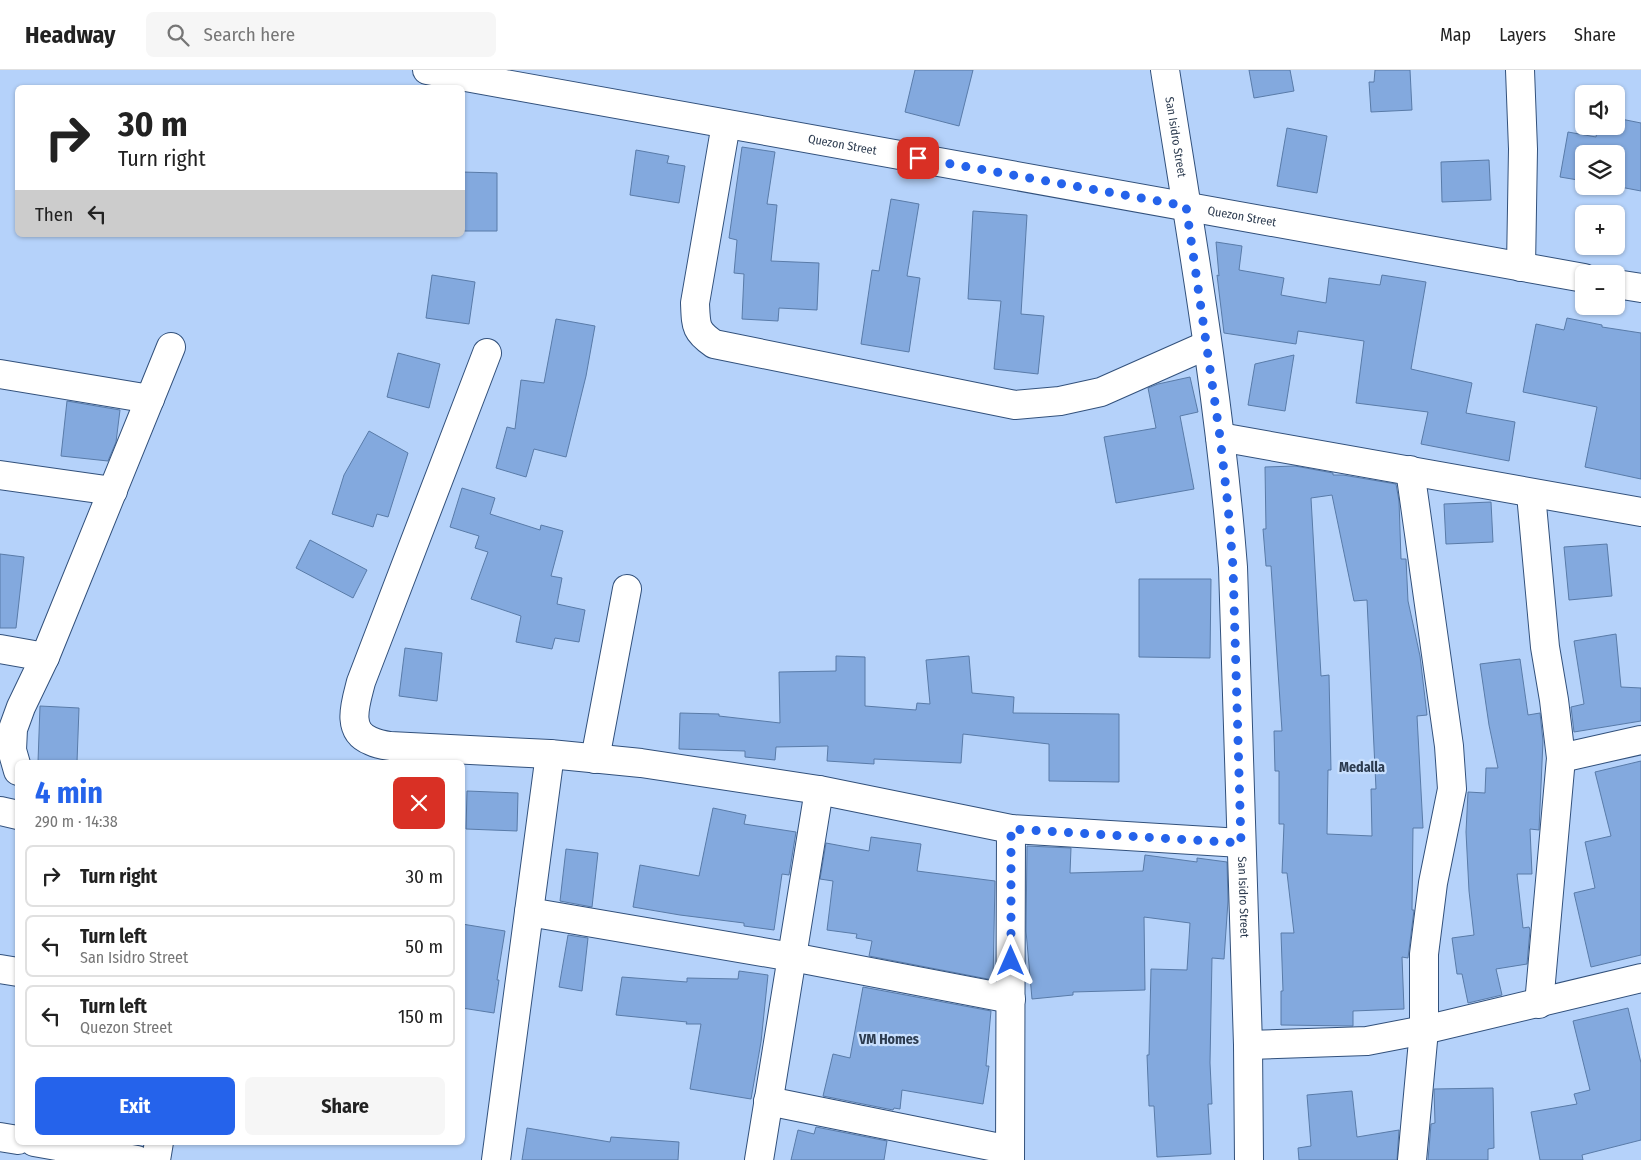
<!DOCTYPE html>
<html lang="en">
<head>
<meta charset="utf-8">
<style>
  :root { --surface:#fff; --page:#f6f6f6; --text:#222; --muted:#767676; --line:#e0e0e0; --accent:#2563eb }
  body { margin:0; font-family:"Fira Sans Condensed",sans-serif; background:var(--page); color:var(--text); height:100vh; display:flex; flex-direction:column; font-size:19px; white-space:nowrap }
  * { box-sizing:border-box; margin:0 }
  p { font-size:16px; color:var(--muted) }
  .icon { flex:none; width:28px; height:28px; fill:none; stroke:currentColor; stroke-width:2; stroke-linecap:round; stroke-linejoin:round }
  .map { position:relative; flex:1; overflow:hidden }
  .drawer { position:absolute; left:15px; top:690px; width:450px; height:385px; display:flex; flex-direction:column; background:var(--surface); border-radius:8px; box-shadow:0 1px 4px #0004 }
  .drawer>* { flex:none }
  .top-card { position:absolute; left:15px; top:15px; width:450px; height:152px; border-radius:8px; box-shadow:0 1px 4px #0004; background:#fff; color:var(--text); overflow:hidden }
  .buttons { position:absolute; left:1575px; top:15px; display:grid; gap:10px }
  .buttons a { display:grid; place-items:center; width:50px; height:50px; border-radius:8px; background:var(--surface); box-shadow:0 1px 4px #0004; font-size:25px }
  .pin { position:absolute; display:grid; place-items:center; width:42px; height:42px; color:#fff; margin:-21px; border-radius:10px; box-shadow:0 2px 8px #0006 }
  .me { position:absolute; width:55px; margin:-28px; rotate:0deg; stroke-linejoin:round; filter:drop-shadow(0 0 4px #0008) }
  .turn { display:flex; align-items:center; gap:18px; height:105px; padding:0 20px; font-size:22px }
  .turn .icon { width:65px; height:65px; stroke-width:2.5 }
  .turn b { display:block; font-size:35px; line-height:42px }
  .then { display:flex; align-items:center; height:48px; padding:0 20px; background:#0003; gap:10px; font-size:19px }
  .round { display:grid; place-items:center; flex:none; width:52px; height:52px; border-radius:8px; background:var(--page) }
  .head { display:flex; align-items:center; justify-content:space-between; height:85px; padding:0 20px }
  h1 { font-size:30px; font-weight:700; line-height:38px; color:var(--accent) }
  .cta { display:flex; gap:10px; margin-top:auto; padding:10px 20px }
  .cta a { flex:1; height:58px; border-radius:8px; background:var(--accent); color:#fff; font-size:20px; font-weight:700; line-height:58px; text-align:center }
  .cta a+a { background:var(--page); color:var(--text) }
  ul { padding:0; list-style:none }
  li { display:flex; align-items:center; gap:15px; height:62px; margin:0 10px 8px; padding:0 10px; border:2px solid var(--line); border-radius:8px }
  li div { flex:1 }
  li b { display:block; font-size:19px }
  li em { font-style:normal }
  header { display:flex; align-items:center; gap:30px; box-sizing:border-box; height:70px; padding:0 25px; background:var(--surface); border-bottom:1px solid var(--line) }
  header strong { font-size:24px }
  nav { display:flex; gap:28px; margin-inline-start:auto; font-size:18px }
  .search { width:350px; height:45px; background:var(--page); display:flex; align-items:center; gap:12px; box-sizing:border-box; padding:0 18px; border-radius:8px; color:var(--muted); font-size:19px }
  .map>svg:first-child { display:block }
</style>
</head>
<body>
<header>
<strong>Headway</strong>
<div class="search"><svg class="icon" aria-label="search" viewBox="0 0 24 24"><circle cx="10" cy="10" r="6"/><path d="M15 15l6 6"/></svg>Search here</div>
<nav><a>Map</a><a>Layers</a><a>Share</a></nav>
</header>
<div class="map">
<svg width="1641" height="1090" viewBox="0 0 1641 1090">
  <rect width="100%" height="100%" fill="#b5d2fa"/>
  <!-- building -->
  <g fill="#83a9de" stroke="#597ba8" fill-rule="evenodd">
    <path d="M 915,0 L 973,0 L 959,56 L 905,42 Z"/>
    <path d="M 1249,0 L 1290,0 L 1294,21 L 1254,28 Z"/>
    <path d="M 1375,0 L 1410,0 L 1412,40 L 1371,42 L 1369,12 L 1374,12 Z"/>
    <path d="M 1616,48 L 1641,53 L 1641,121 L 1615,116 L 1616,116 L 1616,84 L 1584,84 L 1584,111 L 1560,107 L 1568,62 L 1596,67 L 1598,56 L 1616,56 Z"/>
    <path d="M 1287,58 L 1327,66 L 1317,123 L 1277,116 Z"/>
    <path d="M 742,77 L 775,82 L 767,134 L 777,135 L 771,191 L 819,193 L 817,240 L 779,238 L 778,251 L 742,249 L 744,204 L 734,203 L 737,170 L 729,168 Z"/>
    <path d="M 636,80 L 669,86 L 667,93 L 685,96 L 679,133 L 630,125 Z"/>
    <path d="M 1489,90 L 1491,130 L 1442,132 L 1441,92 Z"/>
    <path d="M 462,102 L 497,103 L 497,161 L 462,161 Z"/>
    <path d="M 891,129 L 919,134 L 907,206 L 920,208 L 909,282 L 861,274 L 872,200 L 879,201 Z"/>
    <path d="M 973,141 L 1027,145 L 1021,244 L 1044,246 L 1038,304 L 994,299 L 1001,231 L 968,229 Z"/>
    <path d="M 1216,172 L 1242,176 L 1239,200 L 1284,208 L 1281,225 L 1326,233 L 1329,208 L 1380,215 L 1382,205 L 1426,212 L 1411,299 L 1472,313 L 1466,343 L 1515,352 L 1509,391 L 1421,374 L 1428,342 L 1356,333 L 1364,271 L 1298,261 L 1296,274 L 1224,263 L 1217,205 L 1219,206 Z"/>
    <path d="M 432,205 L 475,212 L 469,254 L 426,248 Z"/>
    <path d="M 1567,248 L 1602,255 L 1602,257 L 1641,263 L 1641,409 L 1585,397 L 1597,337 L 1523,322 L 1536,254 L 1564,260 Z"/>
    <path d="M 556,249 L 595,256 L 586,306 L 566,387 L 534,379 L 526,407 L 496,398 L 507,357 L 515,359 L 521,310 L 544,313 Z"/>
    <path d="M 398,283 L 440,294 L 429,338 L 387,327 Z"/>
    <path d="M 1294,285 L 1285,341 L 1248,335 L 1255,294 Z"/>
    <path d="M 1190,307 L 1198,342 L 1180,346 L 1194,419 L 1116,433 L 1104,367 L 1156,358 L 1148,318 L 1158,314 Z"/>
    <path d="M 67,331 L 120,340 L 116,372 L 108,391 L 61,386 Z"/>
    <path d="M 369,361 L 408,383 L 388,447 L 377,444 L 373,457 L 332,444 L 344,405 Z"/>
    <path d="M 1295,396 L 1333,403 L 1333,405 L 1343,405 L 1396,414 L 1399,431 L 1401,489 L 1406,489 L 1408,531 L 1420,586 L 1427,645 L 1417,646 L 1423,758 L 1413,758 L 1412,840 L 1414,840 L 1408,888 L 1402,887 L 1404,939 L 1353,941 L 1353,956 L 1281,955 L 1281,921 L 1283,921 L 1281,863 L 1294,863 L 1287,803 L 1282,803 L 1284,754 L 1279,754 L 1279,701 L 1275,701 L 1274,661 L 1282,661 L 1271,496 L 1266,496 L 1263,459 L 1266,459 L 1265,397 ZM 1332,425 L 1354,531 L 1367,530 L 1376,719 L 1371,719 L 1372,766 L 1327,764 L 1328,700 L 1331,700 L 1329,605 L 1321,606 L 1311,428 Z"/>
    <path d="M 462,418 L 495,428 L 490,444 L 540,460 L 541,455 L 563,461 L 551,506 L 562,508 L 557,534 L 585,540 L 579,572 L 555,568 L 552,579 L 516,572 L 521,546 L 471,529 L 488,482 L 475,478 L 479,466 L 450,457 Z"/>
    <path d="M 1491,432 L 1493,472 L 1446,474 L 1444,434 Z"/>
    <path d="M 310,470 L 367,500 L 353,528 L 296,498 Z"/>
    <path d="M 1607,474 L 1612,526 L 1569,530 L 1564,477 Z"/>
    <path d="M 0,484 L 24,487 L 16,558 L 0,558 Z"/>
    <path d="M 1139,509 L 1211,509 L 1210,588 L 1139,587 Z"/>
    <path d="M 1616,564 L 1621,617 L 1641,618 L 1641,651 L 1574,662 L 1571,637 L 1584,634 L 1574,571 Z"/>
    <path d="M 405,578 L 442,583 L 437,631 L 399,626 Z"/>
    <path d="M 836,586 L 865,587 L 865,636 L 916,640 L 917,633 L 930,634 L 926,590 L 969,586 L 972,623 L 1014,627 L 1013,643 L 1119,644 L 1119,712 L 1049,711 L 1049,674 L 963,664 L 961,693 L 874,689 L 874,694 L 827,691 L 828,676 L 776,677 L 775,690 L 745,687 L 745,681 L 679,679 L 680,643 L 719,644 L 719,646 L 780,653 L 779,602 L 836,601 Z"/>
    <path d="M 1520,589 L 1528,645 L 1540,643 L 1543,671 L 1539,760 L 1530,759 L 1532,804 L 1517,804 L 1523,858 L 1529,857 L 1530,860 L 1527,894 L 1496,899 L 1502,925 L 1468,933 L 1462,904 L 1457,904 L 1452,868 L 1474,865 L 1469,821 L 1466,762 L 1468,722 L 1485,723 L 1486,698 L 1498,698 L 1489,655 L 1480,594 Z"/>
    <path d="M 40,636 L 79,638 L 77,692 L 38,692 Z"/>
    <path d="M 1641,691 L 1641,885 L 1591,897 L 1574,823 L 1595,818 L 1585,772 L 1611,766 L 1595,702 Z"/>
    <path d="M 467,721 L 518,723 L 517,761 L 466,759 Z"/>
    <path d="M 713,738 L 746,745 L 744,754 L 796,762 L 789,805 L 782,804 L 774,860 L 744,856 L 744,853 L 680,845 L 633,837 L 640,795 L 699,806 Z"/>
    <path d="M 871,767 L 921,774 L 917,801 L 995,811 L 993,910 L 869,886 L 872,871 L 856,868 L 857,864 L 827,860 L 833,811 L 820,809 L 826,773 L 869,781 Z"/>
    <path d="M 1027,776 L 1071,778 L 1070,803 L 1143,801 L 1145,785 L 1197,792 L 1197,788 L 1227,792 L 1228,831 L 1224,889 L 1212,888 L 1210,993 L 1212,1034 L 1208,1034 L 1211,1084 L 1157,1087 L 1154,1036 L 1149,1036 L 1147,985 L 1149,985 L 1151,899 L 1187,900 L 1190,853 L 1144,847 L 1145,920 L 1073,922 L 1073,925 L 1032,929 L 1026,861 Z"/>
    <path d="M 566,779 L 598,783 L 592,837 L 560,831 Z"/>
    <path d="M 462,854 L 505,861 L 497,910 L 499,910 L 494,943 L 462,938 Z"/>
    <path d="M 568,865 L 588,868 L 582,921 L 559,917 Z"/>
    <path d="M 739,901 L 768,905 L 761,972 L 751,1029 L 690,1019 L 701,954 L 686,954 L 687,952 L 616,945 L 622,907 L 687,912 L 687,908 L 738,909 Z"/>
    <path d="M 863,917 L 991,941 L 986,996 L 989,996 L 983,1034 L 902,1020 L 900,1039 L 894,1038 L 893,1040 L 823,1026 L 833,984 L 850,988 Z"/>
    <path d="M 1628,938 L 1641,993 L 1641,1070 L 1582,1085 L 1583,1090 L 1540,1090 L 1531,1042 L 1577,1034 L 1574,1024 L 1590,1020 L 1573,951 Z"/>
    <path d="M 1493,1018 L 1494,1078 L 1488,1079 L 1488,1090 L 1428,1090 L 1431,1054 L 1435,1053 L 1434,1019 Z"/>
    <path d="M 1352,1021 L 1357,1067 L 1399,1060 L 1397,1090 L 1299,1090 L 1298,1078 L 1311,1076 L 1307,1025 Z"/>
    <path d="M 816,1057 L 887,1071 L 884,1090 L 791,1090 L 798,1060 L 814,1064 Z"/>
    <path d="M 527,1058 L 610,1072 L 611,1067 L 679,1072 L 678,1090 L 522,1090 Z"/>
  </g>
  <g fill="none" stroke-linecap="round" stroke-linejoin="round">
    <defs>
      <g id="minor">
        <path id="s1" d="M 427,0 L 1584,208"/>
        <path id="s2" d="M 1165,0 C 1191,165 1220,330 1233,497 L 1248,975 L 1249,1090"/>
        <path d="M 1520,0 L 1523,79 L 1521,197"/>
        <path d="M 726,54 L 695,233 C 696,256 695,261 714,274 L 1015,335 L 1060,331 L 1101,322 L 1207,275"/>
        <path d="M 1616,214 L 1641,218"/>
        <path d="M 487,283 L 361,612 C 356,632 345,661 371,671 C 377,674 383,675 390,676 L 550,684 L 641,693 L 819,720 L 1011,759 L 1241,773"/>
        <path d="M 0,304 L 150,329"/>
        <path d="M 1220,367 L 1641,442"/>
        <path d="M 1410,400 L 1449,676 L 1452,719 L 1433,813 L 1424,884 L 1424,960 L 1412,1090"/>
        <path d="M 0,405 L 113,421"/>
        <path d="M 1531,424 L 1545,577 L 1554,630 L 1561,688 L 1539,934"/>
        <path d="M 0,579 L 45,587"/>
        <path d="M 1561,688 L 1641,670"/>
        <path d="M 595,689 L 627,519"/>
        <path d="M 18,701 L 12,680 L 13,659 L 21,637 L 45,587 L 171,277"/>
        <path d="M 0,741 L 18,745"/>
        <path d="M 529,842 L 792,887 L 1011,929"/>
        <path d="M 0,899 L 18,902"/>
        <path d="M 1248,975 L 1367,971 L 1424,960 L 1641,908"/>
        <path d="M 768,1031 L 1010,1080"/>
        <path d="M 0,1067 L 18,1070"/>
        <path d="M 34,1072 L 137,1090"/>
        <path d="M 156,1090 L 159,1072"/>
        <path d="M 496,1090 L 550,684"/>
        <path d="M 759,1090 L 819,720"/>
        <path d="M 1010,1090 L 1011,759"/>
      </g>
    </defs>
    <!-- minor casing -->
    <use href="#minor" stroke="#32517c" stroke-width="30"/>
    <!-- minor -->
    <use href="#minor" stroke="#fff" stroke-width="28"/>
  </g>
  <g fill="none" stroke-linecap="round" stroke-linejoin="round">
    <!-- route -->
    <path stroke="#2563eb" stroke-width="9" stroke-dasharray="0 16.2" d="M 918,88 L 1186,136 L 1220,367 L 1228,436 L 1233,497 L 1241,773 L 1011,759 L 1011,891"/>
  </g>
  <g text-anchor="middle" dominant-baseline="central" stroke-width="4.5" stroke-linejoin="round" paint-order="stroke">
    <!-- street labels -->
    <g font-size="12" fill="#2c3b4f" stroke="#c8dffd">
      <text stroke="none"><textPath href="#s2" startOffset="68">San Isidro Street</textPath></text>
      <text stroke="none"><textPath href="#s1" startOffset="422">Quezon Street</textPath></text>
      <text stroke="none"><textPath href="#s1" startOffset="828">Quezon Street</textPath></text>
      <text stroke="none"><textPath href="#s2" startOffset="832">San Isidro Street</textPath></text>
    </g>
    <!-- neighbourhood labels -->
    <g font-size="14" font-weight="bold" fill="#2c3b4f" stroke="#c8dffd">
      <text x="1362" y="697">Medalla</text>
      <text x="889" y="969">VM Homes</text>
    </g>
  </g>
</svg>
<div class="buttons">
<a><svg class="icon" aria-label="sound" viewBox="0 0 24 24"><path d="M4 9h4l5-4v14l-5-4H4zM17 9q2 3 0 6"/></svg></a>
<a><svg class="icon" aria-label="layers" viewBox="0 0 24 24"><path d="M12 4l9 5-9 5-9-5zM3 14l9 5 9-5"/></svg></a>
<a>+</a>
<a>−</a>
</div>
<div class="pin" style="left:918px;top:88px;background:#d93025"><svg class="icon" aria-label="arrive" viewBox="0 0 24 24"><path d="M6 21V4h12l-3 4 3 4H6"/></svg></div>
<svg class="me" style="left:1011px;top:891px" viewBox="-20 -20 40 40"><path d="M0-17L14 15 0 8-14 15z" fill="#2563eb" stroke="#fff" stroke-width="4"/></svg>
<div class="top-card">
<div class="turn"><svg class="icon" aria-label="right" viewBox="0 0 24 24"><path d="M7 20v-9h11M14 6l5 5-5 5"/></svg><div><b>30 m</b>Turn right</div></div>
<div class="then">Then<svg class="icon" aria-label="left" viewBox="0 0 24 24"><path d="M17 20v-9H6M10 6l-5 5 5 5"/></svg></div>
</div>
<section class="drawer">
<div class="head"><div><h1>4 min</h1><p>290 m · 14:38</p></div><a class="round" style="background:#d93025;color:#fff"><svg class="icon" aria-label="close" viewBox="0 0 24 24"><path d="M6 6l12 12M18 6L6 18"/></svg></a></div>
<ul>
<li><svg class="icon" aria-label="right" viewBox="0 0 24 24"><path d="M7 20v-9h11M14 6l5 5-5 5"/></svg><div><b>Turn right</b></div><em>30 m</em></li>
<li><svg class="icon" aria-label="left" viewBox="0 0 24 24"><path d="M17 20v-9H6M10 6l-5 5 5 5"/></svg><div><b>Turn left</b><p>San Isidro Street</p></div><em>50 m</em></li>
<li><svg class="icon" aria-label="left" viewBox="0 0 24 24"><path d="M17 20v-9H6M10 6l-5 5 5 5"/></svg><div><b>Turn left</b><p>Quezon Street</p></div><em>150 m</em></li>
</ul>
<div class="cta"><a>Exit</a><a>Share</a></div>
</section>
</div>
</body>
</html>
